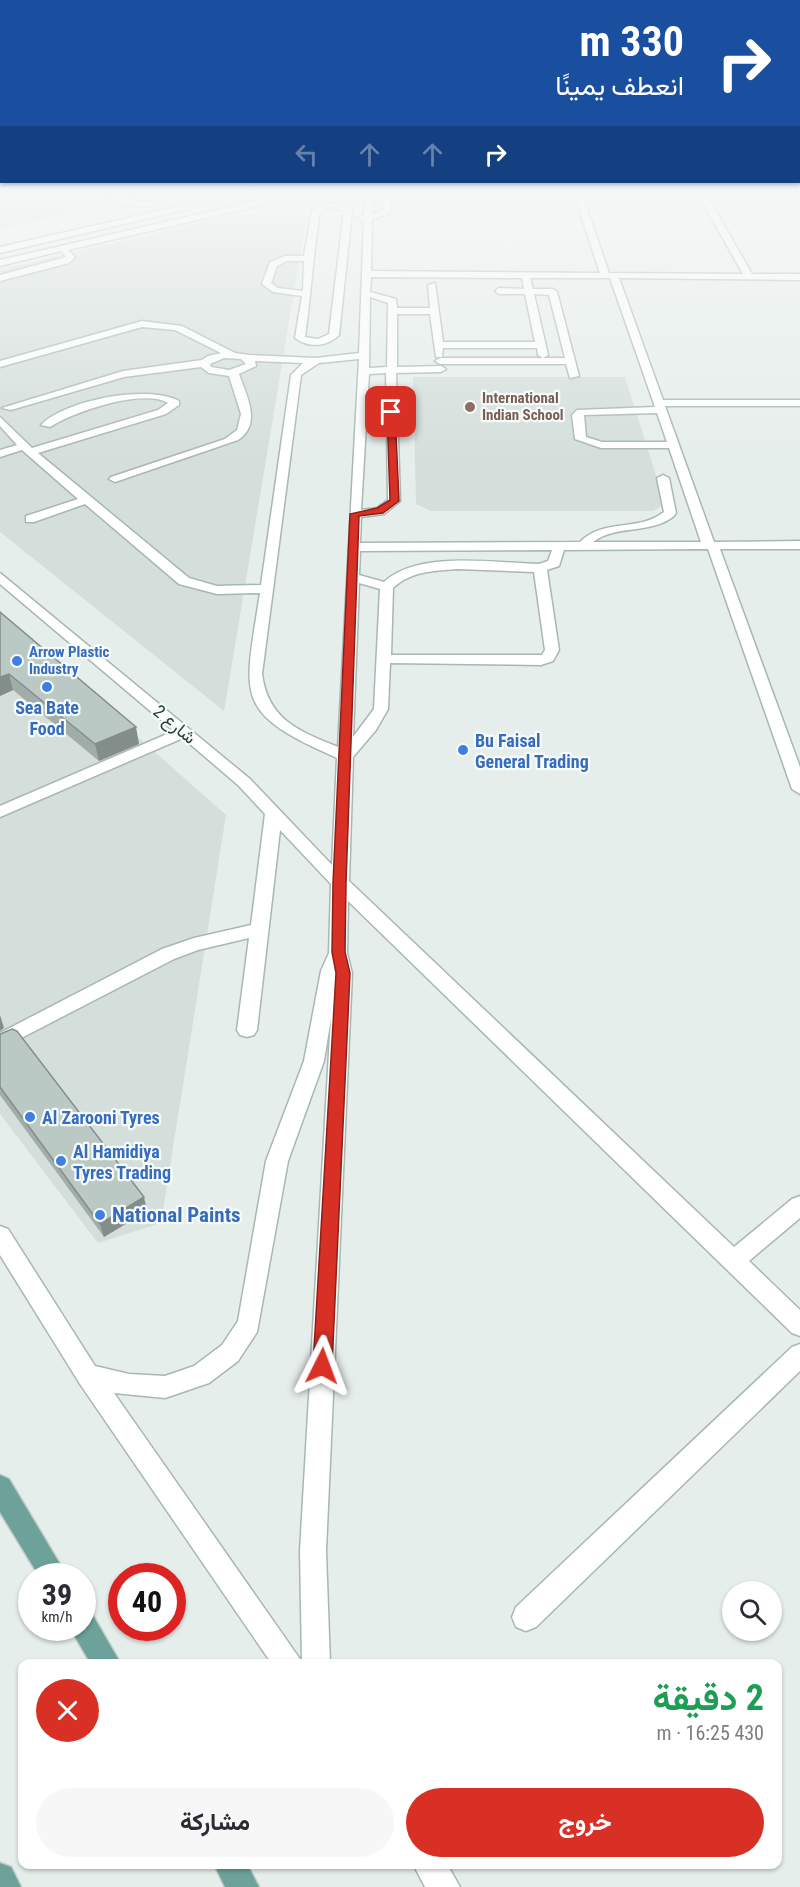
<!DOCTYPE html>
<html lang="ar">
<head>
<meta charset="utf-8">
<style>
  :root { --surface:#fff; --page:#f7f7f7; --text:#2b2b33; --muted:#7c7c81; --accent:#d93025 }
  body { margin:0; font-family:"Roboto Condensed",Vazirmatn,sans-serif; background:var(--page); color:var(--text); direction:rtl; height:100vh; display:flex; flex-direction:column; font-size:22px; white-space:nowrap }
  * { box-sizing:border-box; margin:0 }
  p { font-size:20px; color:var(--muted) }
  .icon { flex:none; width:33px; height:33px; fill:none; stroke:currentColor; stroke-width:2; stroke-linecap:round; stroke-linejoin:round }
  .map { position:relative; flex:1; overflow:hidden; direction:ltr }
  .side { position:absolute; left:18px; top:1659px; width:764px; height:210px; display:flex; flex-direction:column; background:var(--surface); border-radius:12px; box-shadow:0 2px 4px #0004; direction:rtl }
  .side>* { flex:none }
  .top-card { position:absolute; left:0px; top:0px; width:801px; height:183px; box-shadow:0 2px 4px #0004; direction:rtl; background:#1a4fa0; color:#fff; overflow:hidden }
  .tools { position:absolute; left:722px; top:1581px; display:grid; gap:12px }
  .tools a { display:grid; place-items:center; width:60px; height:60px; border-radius:50%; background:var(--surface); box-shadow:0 2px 4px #0004; font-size:30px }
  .speed { position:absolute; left:18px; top:1563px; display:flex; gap:12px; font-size:30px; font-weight:700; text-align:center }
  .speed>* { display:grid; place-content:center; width:78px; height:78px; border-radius:50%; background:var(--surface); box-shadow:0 2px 4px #0004; line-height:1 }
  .speed small { font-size:15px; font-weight:400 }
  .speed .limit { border:9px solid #d22; background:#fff; color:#111 }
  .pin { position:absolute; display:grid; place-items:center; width:51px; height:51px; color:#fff; margin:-26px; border-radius:12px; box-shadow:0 3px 9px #0006 }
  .me { position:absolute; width:66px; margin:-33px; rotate:3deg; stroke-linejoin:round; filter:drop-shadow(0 0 4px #0008) }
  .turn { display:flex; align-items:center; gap:21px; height:126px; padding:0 18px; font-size:27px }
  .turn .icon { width:78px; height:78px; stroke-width:2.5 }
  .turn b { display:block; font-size:42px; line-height:51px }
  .lanes { display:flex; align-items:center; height:57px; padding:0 18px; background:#0003; justify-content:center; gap:30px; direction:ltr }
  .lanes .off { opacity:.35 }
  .round { display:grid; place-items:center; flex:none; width:63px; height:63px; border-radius:32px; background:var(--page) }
  .summary { display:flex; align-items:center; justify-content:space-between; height:102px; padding:0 18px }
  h1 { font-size:36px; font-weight:700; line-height:45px; color:#1e9e55 }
  .cta { display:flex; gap:12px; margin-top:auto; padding:12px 18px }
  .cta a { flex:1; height:69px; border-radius:36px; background:var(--accent); color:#fff; font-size:24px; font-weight:700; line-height:69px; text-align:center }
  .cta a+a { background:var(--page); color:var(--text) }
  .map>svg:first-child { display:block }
</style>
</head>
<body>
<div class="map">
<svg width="800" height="1887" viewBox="0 0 800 1887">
  <rect width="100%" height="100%" fill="#e6eeeb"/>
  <!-- built -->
  <g fill="#d4dedb">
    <path d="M 0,194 L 91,194 L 111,204 L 0,229 Z"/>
    <path d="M 404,194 L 564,194 L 569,209 L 561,212 L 405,212 Z"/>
    <path d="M 235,214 L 307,214 L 224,711 L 0,532 L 0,270 Z"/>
    <path d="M 413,377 L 625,377 L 665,504 L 653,511 L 431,511 L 416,504 Z"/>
    <path d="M 0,615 L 226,815 L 161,1223 L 98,1243 L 0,1114 Z"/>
  </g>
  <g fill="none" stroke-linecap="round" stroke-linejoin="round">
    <defs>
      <g id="minor">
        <path d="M 99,194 L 158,204 L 154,206 L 126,205 Z"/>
        <path d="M 258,194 L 267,194 L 270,198 L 266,204 L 68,250 L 75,257 L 69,263 L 0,281 L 0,275 L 66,257 L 61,251 L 0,266 L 0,260 L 260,200 L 262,198 Z"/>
        <path d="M 365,194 L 391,201 L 389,214 L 372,219 L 371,271 L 600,273 L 574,194 L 582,194 L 609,273 L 743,274 L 698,194 L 706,194 L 752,274 L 800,274 L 800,280 L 619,278 L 663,400 L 800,400 L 800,406 L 665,406 L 714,542 L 800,541 L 800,549 L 720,549 L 800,767 L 800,794 L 792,789 L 708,549 L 564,550 L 559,566 L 547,570 L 559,650 L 553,661 L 541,665 L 390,663 L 388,709 L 376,730 L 353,757 L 349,881 L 734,1247 L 792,1199 L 800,1196 L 800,1218 L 749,1261 L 800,1310 L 800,1336 L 792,1333 L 348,901 L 347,953 L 352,973 L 326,1551 L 330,1664 L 272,1664 L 80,1384 L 0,1255 L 0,1226 L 8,1229 L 95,1366 L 129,1374 L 165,1376 L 194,1366 L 222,1345 L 238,1321 L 266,1161 L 304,1061 L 321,971 L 329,953 L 331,884 L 280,830 L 257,1030 L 254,1035 L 247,1037 L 240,1035 L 237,1030 L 249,938 L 198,950 L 174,959 L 0,1049 L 0,1033 L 162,949 L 194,938 L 251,925 L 265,814 L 238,785 L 183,738 L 0,817 L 0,806 L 174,731 L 0,584 L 0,573 L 250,779 L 332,865 L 337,758 C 232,712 244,698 260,593 L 217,594 L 179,584 L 85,504 L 34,522 L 26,522 L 26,516 L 78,499 L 22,450 L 0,457 L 0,450 L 17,445 L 0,426 L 0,417 L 32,448 L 158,410 L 168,403 C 142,388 73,412 50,427 L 41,425 C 64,400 149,384 179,401 L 179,405 L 166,414 L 38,453 L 189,578 L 217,586 L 261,585 L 291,375 L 303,363 L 255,361 L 256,366 L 239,374 C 247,397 262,424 238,440 L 115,482 L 109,479 L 111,477 L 225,439 L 237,430 L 241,414 L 229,376 L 209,373 L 201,367 L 124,377 L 11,410 L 2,408 L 123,371 L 202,360 L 208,356 L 221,353 L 175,330 L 142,327 L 0,367 L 0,361 L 142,321 L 182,326 L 235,353 L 249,355 L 316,358 L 359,353 L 364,220 L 355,218 L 364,215 ZM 373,200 L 383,202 L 382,211 L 372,214 ZM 371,277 L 522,278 L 524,289 L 499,288 L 495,291 L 499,294 L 525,294 L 535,342 L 443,342 L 435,283 L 428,285 L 430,308 L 397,308 L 396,299 L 370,292 ZM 530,278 L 610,278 L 655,407 L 577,410 L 572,415 L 575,439 L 601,448 L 669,448 L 701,542 L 593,542 C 617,524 650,535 674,516 L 676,513 L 669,478 L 663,475 L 657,478 L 664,512 C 639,532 603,518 580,542 L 360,543 L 361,517 L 384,514 L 400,501 L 396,373 L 441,372 L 446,369 L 441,366 L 397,367 L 397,314 L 430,314 L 436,357 L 442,357 L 443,348 L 537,348 L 538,355 L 543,358 L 548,355 L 534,294 L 549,295 L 565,358 L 440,358 L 435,361 L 440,364 L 566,364 L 570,378 L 579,376 L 557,292 L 553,289 L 533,289 ZM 370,297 L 388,303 L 387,367 L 369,368 ZM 224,358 L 241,359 L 246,364 L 229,370 L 211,367 L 210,364 ZM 359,359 L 338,747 C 299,731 268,720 262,674 L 301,375 L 319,363 ZM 386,373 L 388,500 L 377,508 L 361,510 L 369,374 ZM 657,413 L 667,442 L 602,442 L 586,437 L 584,415 ZM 552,550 L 548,561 L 539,564 C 494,563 419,550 384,582 L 359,575 L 360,551 ZM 458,569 L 534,572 L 545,650 L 542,655 L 391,655 L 393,588 C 411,571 434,571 458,569 ZM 359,583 L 380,589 L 374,709 L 353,737 ZM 331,1018 L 300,1551 L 302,1662 L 114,1393 L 165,1398 L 209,1383 L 238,1361 L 257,1332 L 288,1161 L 324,1061 Z"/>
        <path d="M 329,203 L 347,205 L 352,211 L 339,335 C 328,347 308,348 295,338 L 302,296 L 273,292 L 262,284 L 270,262 L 285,256 L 304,256 L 312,211 ZM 330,207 L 344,211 L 329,334 L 318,339 L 305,337 C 311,295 313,254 320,212 ZM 286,261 L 304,261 L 303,291 L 278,288 L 271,283 L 277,266 Z"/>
        <path d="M 185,205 L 188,209 L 0,253 L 0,247 Z"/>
        <path d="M 800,1344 L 800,1371 L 536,1627 L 526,1631 L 516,1627 L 512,1617 L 516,1607 L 792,1347 Z"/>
        <path d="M 413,1864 L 447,1864 L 460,1887 L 425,1887 Z"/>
      </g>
      <g id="major">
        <path d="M 0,1475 L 9,1479 L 67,1576 L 39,1576 L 0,1512 Z"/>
        <path d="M 82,1610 L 92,1614 L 121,1664 L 91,1664 L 70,1628 L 82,1628 Z"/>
        <path d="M 0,1863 L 11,1867 L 21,1887 L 0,1887 Z"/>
        <path d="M 214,1864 L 247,1864 L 259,1887 L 225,1887 Z"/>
      </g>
    </defs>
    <!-- minor casing -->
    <use href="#minor" stroke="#a8b7b3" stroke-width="3"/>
    <!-- major casing -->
    <use href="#major" stroke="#c2cac8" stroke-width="3"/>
    <!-- minor -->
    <use href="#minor" fill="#fff" fill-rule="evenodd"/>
    <!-- major -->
    <use href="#major" fill="#6ca299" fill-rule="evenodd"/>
  </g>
  <!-- wall -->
  <g fill="#a1ada9">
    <path d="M 0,612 L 139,744 L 99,761 L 13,690 L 0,696 Z"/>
    <path d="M 0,1034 L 147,1211 L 104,1237 L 0,1095 Z"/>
  </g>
  <!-- shaded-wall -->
  <g fill="#838d8a">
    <path d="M 9,674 L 13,690 L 0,696 L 0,677 Z"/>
    <path d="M 136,727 L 139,744 L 99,761 L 95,744 Z"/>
    <path d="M 0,1015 L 4,1028 L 0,1031 Z"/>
    <path d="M 144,1197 L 147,1211 L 104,1237 L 100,1224 Z"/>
  </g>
  <!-- building -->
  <g fill="#bbc9c5" stroke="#838d8a" stroke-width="1.5">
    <path d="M 0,612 L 136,727 L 95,744 L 9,674 L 0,677 Z"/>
    <path d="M 12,1029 L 17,1031 L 144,1197 L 100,1224 L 0,1087 L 0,1034 Z"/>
  </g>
  <!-- sky -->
  <linearGradient id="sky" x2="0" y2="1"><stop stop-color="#85badf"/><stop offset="0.42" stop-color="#f4f7f6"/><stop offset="1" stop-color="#f4f7f6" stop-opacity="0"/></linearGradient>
  <rect width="800" height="459" fill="url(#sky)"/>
  <!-- route -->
  <path fill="#d93025" stroke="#8d1f18" stroke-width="1.5" d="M 391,410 L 395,412 L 399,501 L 383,513 L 359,516 L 346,883 L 345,952 L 350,973 L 332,1366 L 329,1372 L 322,1374 L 316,1372 L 313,1366 L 336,973 L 332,952 L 333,883 L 350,514 L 377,508 L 390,500 L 387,412 Z"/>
  <!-- markers -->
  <circle fill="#8d6e63" stroke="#f7fbf9" stroke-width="2" cx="470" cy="407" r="6"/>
  <g fill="#3f7fe0" stroke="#f7fbf9" stroke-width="2">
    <circle cx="17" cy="661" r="6"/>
    <circle cx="47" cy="687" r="6"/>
    <circle cx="463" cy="750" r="6"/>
    <circle cx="30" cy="1117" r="6"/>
    <circle cx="61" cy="1161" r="6"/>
    <circle cx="100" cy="1215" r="6"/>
  </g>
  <g text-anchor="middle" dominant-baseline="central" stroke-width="4.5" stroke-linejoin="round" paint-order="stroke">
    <!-- far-education labels -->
    <g font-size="15" font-weight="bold" fill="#785e54" stroke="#f7fbf9" text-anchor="start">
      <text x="482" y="398">International<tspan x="482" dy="17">Indian School</tspan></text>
    </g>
    <!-- far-shop labels -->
    <g font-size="15" font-weight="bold" fill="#366cbe" stroke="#f7fbf9" text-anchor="start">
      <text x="29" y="652">Arrow Plastic<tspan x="29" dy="17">Industry</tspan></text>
    </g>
    <!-- shop labels -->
    <g font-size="18" font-weight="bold" fill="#366cbe" stroke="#f7fbf9" text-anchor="start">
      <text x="47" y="707" text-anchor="middle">Sea Bate<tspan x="47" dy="21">Food</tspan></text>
      <text x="475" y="740">Bu Faisal<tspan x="475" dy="21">General Trading</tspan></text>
      <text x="42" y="1117">Al Zarooni Tyres</text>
      <text x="73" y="1151">Al Hamidiya<tspan x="73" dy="21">Tyres Trading</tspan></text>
    </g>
    <!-- street labels -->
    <g font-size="18" fill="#25413b" stroke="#f7fbf9">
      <text transform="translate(175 724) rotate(40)">شارع 2</text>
    </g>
    <!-- near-shop labels -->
    <g font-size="21" font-weight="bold" fill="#366cbe" stroke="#f7fbf9" text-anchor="start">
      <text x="112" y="1215">National Paints</text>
    </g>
  </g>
</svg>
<div class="tools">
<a><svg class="icon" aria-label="search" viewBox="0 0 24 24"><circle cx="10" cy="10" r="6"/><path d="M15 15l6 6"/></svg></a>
</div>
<div class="speed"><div>39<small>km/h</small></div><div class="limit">40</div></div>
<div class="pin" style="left:391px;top:412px;background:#d93025"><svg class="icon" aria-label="arrive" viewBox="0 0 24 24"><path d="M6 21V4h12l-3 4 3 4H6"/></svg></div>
<svg class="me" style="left:322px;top:1366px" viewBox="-20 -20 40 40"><path d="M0-17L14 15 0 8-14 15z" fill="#d93025" stroke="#fff" stroke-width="4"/></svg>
<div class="top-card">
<div class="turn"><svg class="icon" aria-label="right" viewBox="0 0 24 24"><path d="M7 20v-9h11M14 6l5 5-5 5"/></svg><div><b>330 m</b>انعطف يمينًا</div></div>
<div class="lanes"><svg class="icon off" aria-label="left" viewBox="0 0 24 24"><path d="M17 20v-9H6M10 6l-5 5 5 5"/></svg><svg class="icon off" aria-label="ahead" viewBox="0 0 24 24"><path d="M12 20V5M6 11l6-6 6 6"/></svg><svg class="icon off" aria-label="ahead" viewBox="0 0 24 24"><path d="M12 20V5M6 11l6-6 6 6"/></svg><svg class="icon" aria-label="right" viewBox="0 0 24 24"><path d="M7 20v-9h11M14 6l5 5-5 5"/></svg></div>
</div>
<section class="side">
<div class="summary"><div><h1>2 دقيقة</h1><p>430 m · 16:25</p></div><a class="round" style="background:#d93025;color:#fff"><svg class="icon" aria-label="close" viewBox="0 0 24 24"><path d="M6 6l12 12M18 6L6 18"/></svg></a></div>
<div class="cta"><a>خروج</a><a>مشاركة</a></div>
</section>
</div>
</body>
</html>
